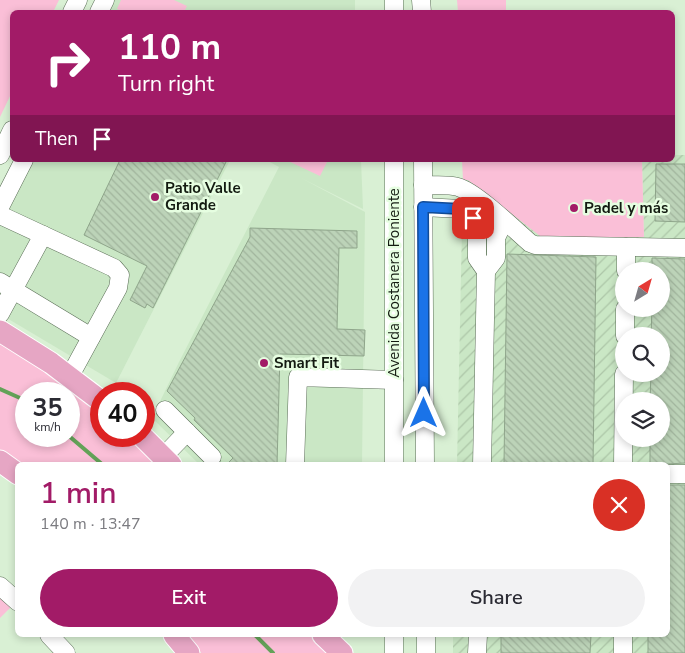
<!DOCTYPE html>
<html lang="en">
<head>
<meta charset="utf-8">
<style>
  :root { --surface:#fff; --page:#f2f2f3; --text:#2b2b33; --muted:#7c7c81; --accent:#a21b67 }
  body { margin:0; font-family:"Nunito Sans",sans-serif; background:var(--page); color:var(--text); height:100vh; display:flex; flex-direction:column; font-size:19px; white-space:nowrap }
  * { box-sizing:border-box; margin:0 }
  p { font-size:16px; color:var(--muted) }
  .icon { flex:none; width:28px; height:28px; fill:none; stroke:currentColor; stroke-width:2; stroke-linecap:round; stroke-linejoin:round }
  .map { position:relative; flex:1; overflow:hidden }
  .sheet { position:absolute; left:15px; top:462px; width:655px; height:175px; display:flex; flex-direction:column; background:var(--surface); border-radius:8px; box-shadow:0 2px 8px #0003 }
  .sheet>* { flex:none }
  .banner { position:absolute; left:10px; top:10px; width:665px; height:152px; border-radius:8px; box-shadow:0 2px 8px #0003; background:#a21b67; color:#fff; overflow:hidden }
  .needle { width:32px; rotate:37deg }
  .buttons { position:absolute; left:615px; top:262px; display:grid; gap:10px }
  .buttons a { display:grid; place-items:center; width:55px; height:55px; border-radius:50%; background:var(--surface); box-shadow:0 2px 8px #0003; font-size:25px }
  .speed { position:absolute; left:15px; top:382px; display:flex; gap:10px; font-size:25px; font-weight:700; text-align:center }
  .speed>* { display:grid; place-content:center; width:65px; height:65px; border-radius:50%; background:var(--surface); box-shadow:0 2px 8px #0003; line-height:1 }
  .speed small { font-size:12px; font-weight:400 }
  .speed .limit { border:8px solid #d22; background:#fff; color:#111 }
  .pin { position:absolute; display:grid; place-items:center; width:42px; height:42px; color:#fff; margin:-21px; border-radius:10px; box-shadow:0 2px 8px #0006 }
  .me { position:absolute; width:55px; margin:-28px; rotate:0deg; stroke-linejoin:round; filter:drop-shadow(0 0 4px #0008) }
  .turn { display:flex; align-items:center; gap:18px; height:105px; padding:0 25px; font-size:22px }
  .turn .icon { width:65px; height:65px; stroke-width:2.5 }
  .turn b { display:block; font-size:35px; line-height:42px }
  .then { display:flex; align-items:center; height:48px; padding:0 25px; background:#0003; gap:10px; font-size:19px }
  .round { display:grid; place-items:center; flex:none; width:52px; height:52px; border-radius:26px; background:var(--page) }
  .head { display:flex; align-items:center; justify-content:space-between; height:85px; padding:0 25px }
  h1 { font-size:30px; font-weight:600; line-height:38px; color:var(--accent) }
  .button { display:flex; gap:10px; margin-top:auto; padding:10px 25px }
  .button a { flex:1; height:58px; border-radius:30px; background:var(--accent); color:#fff; font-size:20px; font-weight:600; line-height:58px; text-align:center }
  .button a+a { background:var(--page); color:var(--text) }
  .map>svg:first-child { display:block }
</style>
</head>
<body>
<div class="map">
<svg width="685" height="653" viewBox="0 0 685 653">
  <defs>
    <pattern id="industrial-furrows" width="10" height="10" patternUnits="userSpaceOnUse" patternTransform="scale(1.25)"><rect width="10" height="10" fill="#cae7c5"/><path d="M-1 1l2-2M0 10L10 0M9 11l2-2" fill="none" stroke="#adc6a8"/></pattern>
    <pattern id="building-back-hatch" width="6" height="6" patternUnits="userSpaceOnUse" patternTransform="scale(1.25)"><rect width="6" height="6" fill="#bcd3b8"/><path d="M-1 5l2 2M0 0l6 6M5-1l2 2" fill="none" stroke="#a1b59d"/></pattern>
  </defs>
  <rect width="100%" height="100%" fill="#d9f0d4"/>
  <!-- built -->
  <g fill="#cae7c5">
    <path d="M 113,0 L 355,0 L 355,12 L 106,12 Z"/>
    <path d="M 31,160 L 230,160 L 116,383 L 0,314 L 0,221 Z"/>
    <path d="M 266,160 L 361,160 L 363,209 L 301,178 L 365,212 L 362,465 L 200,465 L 152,418 L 179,362 L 279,167 Z"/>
  </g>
  <!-- industrial -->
  <path fill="url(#industrial-furrows)" fill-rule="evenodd" d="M 673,155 L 685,155 L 685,653 L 453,653 L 453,635 L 668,635 L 668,465 L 457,465 L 463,180 L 468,180 L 644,237 L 642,160 L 672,160 ZM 624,271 L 661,271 L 661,309 L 624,309 ZM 624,336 L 661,336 L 661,374 L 624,374 ZM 624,401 L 661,401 L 661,439 L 624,439 Z"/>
  <!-- green -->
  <g fill="#fabfd7" fill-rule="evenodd">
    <path d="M 0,0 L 59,0 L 53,12 L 12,12 L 12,92 L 0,117 Z"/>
    <path d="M 121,0 L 174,0 L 187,6 L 184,12 L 125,12 L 117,9 Z"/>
    <path d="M 457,0 L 506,0 L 506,12 L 458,12 Z"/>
    <path d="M 286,160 L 328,160 L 320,176 Z"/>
    <path d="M 462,160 L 642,160 L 644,237 L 544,239 L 468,180 L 463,180 Z"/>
    <path d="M 0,342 L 57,380 L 101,415 L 101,436 L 126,436 L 158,465 L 17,465 L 0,451 ZM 26,394 L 69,394 L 69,436 L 26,436 Z"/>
    <path d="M 0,596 L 12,606 L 0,618 Z"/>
    <path d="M 187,635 L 324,635 L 344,653 L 201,653 Z"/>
  </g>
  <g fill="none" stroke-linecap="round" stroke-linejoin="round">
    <!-- stream -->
    <g stroke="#63a258" stroke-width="4">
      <path d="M 0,389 L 20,398 L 26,403"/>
      <path d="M 69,436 L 103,465"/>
      <path d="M 255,635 L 273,653"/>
    </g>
  </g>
  <!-- building -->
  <g fill="url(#building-back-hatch)" stroke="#8fa58b">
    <path d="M 120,160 L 227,160 L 153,308 L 147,304 L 145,308 L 130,300 L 147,266 L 84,235 Z"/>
    <path d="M 656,164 L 685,164 L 685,222 L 655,221 Z"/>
    <path d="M 250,228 L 357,231 L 357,248 L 339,248 L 337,329 L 365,330 L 364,356 L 280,354 L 277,465 L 226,465 L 233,458 L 194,420 L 195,418 L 167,391 L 250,237 Z"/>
    <path d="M 507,254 L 596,257 L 593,465 L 504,464 Z"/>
    <path d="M 652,258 L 685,259 L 685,463 L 650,465 L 650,439 L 661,439 L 661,401 L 650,401 L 651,374 L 661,374 L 661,336 L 651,336 L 652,309 L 661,309 L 661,271 L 652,271 Z"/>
    <path d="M 668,485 L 685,485 L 685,653 L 648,653 L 648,635 L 668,635 Z"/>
    <path d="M 501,635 L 591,635 L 590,653 L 501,653 Z"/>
  </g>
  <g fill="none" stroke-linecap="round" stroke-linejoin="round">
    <defs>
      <g id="minor">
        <path d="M 394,0 L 394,12"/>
        <path d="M 421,0 L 422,12"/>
        <path d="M 72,12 L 78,0"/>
        <path d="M 99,12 L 105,0"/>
        <path d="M 0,155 L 12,130"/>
        <path d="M 394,160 L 394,465"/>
        <path d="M 423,160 L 425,465"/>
        <path d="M 423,185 C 434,186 448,184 458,187 C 476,192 515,230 530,243 L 535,245 L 685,248"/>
        <path d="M 0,207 L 24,160"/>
        <path d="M 423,207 L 461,209 L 468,214 L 473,218 L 477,229 L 477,258 L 486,271 L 482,465"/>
        <path d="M 0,215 L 114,268 L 120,275 L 118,288 L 70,376"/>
        <path d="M 486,271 L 496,258 L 496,238 L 504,221"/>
        <path d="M 626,271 L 626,247"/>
        <path d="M 0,282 L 91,337"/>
        <path d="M 0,314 L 43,235"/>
        <path d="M 625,336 L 625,309"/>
        <path d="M 165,410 L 212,457"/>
        <path d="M 163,457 L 187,432"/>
        <path d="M 295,465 L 298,377 L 394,380"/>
        <path d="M 623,465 L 624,374"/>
        <path d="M 668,474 L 685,474"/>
        <path d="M 0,586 L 18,602"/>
        <path d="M 49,635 L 66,653"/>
        <path d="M 394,635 L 394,653"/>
        <path d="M 426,635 L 426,653"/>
        <path d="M 623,635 L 623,653"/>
        <path d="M 477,653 L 478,635"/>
      </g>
      <g id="major">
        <path d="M 0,331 L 51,363 L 101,401"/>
        <path d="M 142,436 L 171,465"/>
        <path d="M 0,461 L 18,474"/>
        <path d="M 174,635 L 189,653"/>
        <path d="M 323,635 L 342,653"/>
      </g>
    </defs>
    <!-- minor casing -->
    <use href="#minor" stroke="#5a6e56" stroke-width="19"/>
    <!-- major casing -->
    <use href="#major" stroke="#fff" stroke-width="23"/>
    <!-- minor -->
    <use href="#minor" stroke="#fff" stroke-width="18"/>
    <!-- major -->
    <use href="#major" stroke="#e6a6c4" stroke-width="21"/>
  </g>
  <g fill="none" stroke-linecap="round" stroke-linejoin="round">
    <defs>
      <path id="route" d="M 424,413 L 423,207 L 461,209 L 473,218"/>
    </defs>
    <!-- route casing -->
    <use href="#route" stroke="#114b97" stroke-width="12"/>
    <!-- route -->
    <use href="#route" stroke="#1a73e8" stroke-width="9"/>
  </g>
  <!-- markers -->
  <g fill="#a21b67" stroke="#e6fee1" stroke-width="2">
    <circle cx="155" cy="197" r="5"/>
    <circle cx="574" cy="208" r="5"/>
    <circle cx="264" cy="363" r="5"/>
  </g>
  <g text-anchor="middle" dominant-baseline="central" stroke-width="5" stroke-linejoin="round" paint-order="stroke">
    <!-- poi labels -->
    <g font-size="15" font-weight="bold" fill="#131b11" stroke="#e6fee1" text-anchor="start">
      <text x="165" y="188">Patio Valle<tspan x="165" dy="17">Grande</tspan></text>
      <text x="584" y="208">Padel y más</text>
      <text x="274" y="363">Smart Fit</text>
    </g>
    <!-- street labels -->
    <g font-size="15" fill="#131b11" stroke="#e6fee1">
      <text transform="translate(394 283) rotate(-90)">Avenida Costanera Poniente</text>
    </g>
  </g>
</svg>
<div class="buttons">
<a><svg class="needle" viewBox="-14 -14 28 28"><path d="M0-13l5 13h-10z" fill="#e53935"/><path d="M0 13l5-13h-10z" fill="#7c7c81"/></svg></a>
<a><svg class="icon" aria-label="search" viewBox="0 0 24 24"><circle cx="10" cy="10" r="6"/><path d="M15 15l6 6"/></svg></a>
<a><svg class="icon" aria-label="layers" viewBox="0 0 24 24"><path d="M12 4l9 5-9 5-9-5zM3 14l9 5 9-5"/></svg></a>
</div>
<div class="speed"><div>35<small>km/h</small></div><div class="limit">40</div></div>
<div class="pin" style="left:473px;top:218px;background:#d93025"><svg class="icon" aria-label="arrive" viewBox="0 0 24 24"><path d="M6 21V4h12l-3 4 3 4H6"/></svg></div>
<svg class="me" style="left:424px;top:413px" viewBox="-20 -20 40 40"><path d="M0-17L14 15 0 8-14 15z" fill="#1a73e8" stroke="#fff" stroke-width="4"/></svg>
<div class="banner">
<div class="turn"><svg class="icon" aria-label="right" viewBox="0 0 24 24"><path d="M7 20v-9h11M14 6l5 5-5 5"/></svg><div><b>110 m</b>Turn right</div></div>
<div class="then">Then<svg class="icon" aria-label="arrive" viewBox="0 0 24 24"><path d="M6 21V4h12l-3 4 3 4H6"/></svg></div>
</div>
<section class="sheet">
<div class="head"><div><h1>1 min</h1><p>140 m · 13:47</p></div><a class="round" style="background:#d93025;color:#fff"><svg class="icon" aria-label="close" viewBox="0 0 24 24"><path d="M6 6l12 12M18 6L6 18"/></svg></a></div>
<div class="button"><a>Exit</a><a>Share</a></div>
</section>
</div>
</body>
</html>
